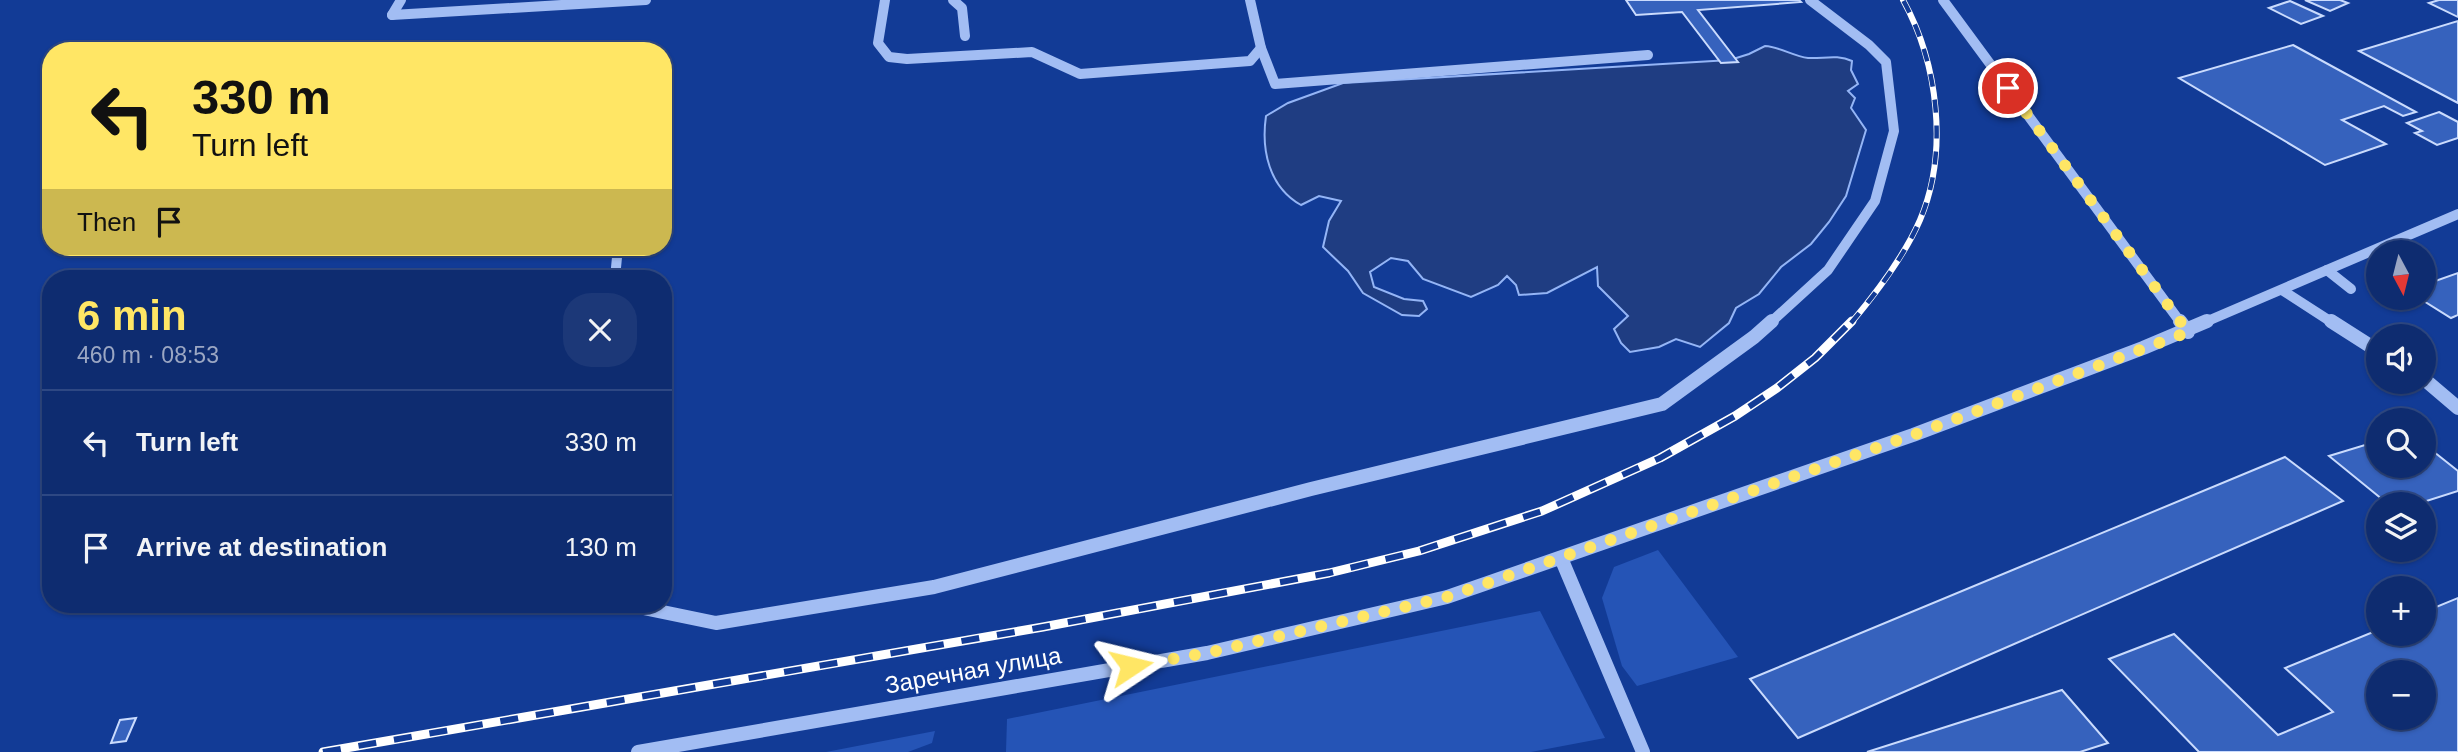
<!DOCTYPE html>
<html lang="en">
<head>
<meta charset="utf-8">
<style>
  :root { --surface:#0e2c70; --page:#1c3878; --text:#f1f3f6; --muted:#9ba7c3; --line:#2e4883; --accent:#ffe665 }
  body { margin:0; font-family:Helvetica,sans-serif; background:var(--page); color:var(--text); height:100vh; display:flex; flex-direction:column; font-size:26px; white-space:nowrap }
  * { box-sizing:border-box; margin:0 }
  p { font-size:23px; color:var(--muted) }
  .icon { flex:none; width:38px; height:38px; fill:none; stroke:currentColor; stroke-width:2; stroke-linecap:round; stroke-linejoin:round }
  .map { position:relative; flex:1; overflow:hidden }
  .details { position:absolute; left:42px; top:270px; width:630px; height:343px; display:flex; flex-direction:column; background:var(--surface); border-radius:28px; box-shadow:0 2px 5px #0004,0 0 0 2px var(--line) }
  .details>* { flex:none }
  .hud { position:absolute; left:42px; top:42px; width:630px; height:214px; border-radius:28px; box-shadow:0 2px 5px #0004,0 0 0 2px var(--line); background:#ffe665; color:#111; overflow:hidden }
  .needle { width:46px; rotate:173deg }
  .controls { position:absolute; left:2366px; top:240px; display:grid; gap:14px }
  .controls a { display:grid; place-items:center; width:70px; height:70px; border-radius:50%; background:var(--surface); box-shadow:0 2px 5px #0004,0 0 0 2px var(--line); font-size:35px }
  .pin { position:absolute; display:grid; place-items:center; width:60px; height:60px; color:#fff; margin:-30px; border:4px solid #fff; border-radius:50%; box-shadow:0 2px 7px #0007 }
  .me { position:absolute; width:77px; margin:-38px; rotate:80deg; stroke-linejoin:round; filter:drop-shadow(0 0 5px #0008) }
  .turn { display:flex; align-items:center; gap:24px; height:147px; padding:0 35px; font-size:32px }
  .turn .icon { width:91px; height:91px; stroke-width:2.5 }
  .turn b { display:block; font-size:49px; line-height:60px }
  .then { display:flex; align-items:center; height:66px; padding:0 35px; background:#0003; gap:14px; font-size:26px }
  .round { display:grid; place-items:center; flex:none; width:74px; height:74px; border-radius:28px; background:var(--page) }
  .summary { display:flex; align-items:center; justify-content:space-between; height:119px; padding:0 35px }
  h1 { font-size:42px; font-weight:700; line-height:52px; color:var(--accent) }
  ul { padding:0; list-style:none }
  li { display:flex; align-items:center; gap:21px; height:105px; padding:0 35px; border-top:2px solid var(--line) }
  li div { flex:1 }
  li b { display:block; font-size:26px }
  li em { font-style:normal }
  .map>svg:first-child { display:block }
</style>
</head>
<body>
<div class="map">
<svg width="2458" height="752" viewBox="0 0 2458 752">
  <rect width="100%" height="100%" fill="#123b96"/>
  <!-- green -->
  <g fill="#2554b6">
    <path d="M 1658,550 L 1738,657 L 1637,686 L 1622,666 L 1602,598 L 1614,567 Z"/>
    <path d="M 1540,611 L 1605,738 L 1531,752 L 1006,752 L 1007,719 Z"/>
    <path d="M 935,731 L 932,743 L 908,752 L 826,752 Z"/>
  </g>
  <!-- water -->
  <path fill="#1f3d82" stroke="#94b5f6" stroke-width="2" d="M 1765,46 C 1780,47 1793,56 1808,58 C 1823,59 1837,54 1852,61 L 1851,70 L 1858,84 L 1848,91 L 1855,98 L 1851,108 L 1866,130 L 1846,196 L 1829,222 L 1811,244 L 1781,267 L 1759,294 L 1736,308 L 1729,323 L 1700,347 L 1676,339 L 1659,347 L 1630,352 L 1621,343 L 1614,329 L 1628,316 L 1598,286 L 1597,267 L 1547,293 L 1519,295 L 1516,285 L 1507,276 L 1498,285 L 1471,297 L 1423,279 L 1408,261 L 1391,258 L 1370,272 L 1374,287 L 1404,299 L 1423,301 L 1427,309 L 1419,316 L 1402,315 L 1363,293 L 1348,271 L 1323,247 L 1329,221 L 1341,201 L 1319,196 L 1301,205 C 1269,187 1261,150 1266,116 L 1288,103 L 1343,83 L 1730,60 L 1749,54 Z"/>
  <!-- building -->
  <g fill="#3662bd" stroke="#cadbfd" stroke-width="2" fill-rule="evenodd">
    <path d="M 1626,0 L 1799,0 L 1801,2 L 1698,10 L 1738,62 L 1721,63 L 1682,12 L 1636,15 Z"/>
    <path d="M 2305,0 L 2340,0 L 2348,3 L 2330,11 Z"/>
    <path d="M 2439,0 L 2458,0 L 2458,17 L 2429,3 Z"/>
    <path d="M 2290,1 L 2323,16 L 2301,24 L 2269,8 Z"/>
    <path d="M 2458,21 L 2458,103 L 2359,51 Z"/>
    <path d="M 2293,45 L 2416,112 L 2403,116 L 2384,106 L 2342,120 L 2386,144 L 2325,165 L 2179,78 Z"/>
    <path d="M 2439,112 L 2458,122 L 2458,138 L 2437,145 L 2415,133 L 2422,131 L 2407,123 Z"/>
    <path d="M 2458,273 L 2458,315 L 2451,318 L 2419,298 L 2424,298 L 2424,285 Z"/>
    <path d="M 2378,441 L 2378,466 L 2424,466 L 2424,444 L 2458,471 L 2458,491 L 2417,504 L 2388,504 L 2329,456 Z"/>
    <path d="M 2285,457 L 2343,501 L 1798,738 L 1750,679 Z"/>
    <path d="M 2458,598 L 2458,752 L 2199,752 L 2109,659 L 2174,634 L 2278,735 L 2333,712 L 2285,668 L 2378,630 L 2378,634 L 2424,634 L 2424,612 ZM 2378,672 L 2424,672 L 2424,718 L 2378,718 Z"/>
    <path d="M 2062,690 L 2108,743 L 2080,752 L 1867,752 Z"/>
    <path d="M 136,718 L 126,741 L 111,743 L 120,720 Z"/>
  </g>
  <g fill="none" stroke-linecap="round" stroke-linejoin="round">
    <!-- minor-far1 -->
    <g stroke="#a2bdf3" stroke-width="10">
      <path d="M 885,0 L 878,43 L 889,57 L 907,59 L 1032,52 L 1080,74 L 1250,61 L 1261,48"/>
      <path d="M 953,0 L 962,8 L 965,36"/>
      <path d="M 1250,0 L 1261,48 L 1275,84 L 1648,55"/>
      <path d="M 1943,0 L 2181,323"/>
      <path d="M 392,15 L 646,0"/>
      <path d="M 392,15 L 401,0"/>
      <path d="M 2327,270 L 2351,289"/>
      <path d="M 615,278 L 618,247"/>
      <path d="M 2282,290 L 2333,323"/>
      <path d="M 1770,323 L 1828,270 L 1875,201 L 1894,131 L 1886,62 L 1869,45 L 1810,0"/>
      <path d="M 2203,323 L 2458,214"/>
    </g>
    <!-- minor -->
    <g stroke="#a2bdf3" stroke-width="14">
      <path d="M 2180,321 L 2188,332"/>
      <path d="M 2331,321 L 2378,351"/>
      <path d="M 2424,379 L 2458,408"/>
      <path d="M 1561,558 L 1643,752"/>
      <path d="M 624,604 L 716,623 L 934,587 L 1311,489 L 1662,404 L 1754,337 L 1772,321"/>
      <path d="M 638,752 L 1207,653 L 1447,597 L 1913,435 L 2143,348 L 2207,321"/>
    </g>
    <defs>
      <path id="rail-far1" d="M 1851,323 C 1877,292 1904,257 1920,220 C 1949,152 1938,63 1903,0"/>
      <path id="rail" d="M 323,752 L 1043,627 L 1329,573 L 1419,551 L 1542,511 L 1660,458 L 1735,416 L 1777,388 L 1815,358 L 1852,321"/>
    </defs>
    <!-- rail-far1 casing -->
    <use href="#rail-far1" stroke="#fff" stroke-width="6"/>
    <!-- rail casing -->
    <use href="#rail" stroke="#fff" stroke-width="9"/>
    <!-- rail-far1 -->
    <use href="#rail-far1" stroke="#123b96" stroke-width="4.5" stroke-dasharray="13" stroke-linecap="butt"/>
    <!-- rail -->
    <use href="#rail" stroke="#123b96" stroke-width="6" stroke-dasharray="18" stroke-linecap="butt"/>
  </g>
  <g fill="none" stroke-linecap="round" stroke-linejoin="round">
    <!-- route -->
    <path stroke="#ffe665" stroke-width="12" stroke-dasharray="0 21.6" d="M 1131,666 L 1207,653 L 1447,597 L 1913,435 L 2188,332 L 2008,88"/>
  </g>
  <g text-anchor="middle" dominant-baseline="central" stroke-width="5" stroke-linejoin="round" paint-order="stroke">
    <!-- street labels -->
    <g font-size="24" fill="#fff" stroke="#123b96">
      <text transform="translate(973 670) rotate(-10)">Заречная улица</text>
    </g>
  </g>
</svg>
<div class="controls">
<a><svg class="needle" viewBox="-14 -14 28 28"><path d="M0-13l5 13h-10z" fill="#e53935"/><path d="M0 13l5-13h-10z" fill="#9ba7c3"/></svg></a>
<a><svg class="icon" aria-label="sound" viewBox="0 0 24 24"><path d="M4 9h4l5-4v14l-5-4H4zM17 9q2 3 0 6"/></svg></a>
<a><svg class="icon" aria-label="search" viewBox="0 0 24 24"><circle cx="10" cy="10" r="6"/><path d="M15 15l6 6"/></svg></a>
<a><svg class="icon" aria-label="layers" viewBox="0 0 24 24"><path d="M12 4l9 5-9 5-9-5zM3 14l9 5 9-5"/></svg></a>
<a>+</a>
<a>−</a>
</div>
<div class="pin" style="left:2008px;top:88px;background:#d93025"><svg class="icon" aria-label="arrive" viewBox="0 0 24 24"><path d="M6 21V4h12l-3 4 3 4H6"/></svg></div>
<svg class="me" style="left:1131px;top:666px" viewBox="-20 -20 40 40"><path d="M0-17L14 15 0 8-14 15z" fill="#ffe665" stroke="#fff" stroke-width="4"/></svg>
<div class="hud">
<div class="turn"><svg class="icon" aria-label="left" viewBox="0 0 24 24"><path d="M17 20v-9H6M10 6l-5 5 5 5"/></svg><div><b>330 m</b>Turn left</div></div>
<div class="then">Then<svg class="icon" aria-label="arrive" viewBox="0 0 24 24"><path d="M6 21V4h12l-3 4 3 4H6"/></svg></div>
</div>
<section class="details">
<div class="summary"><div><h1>6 min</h1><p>460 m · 08:53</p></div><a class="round"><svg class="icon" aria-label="close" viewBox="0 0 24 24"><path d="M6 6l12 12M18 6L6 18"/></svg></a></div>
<ul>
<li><svg class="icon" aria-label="left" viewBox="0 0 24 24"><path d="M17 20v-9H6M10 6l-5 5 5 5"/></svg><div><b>Turn left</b></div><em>330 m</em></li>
<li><svg class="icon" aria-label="arrive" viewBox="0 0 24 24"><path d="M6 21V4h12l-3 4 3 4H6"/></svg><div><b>Arrive at destination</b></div><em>130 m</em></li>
</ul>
</section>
</div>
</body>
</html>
